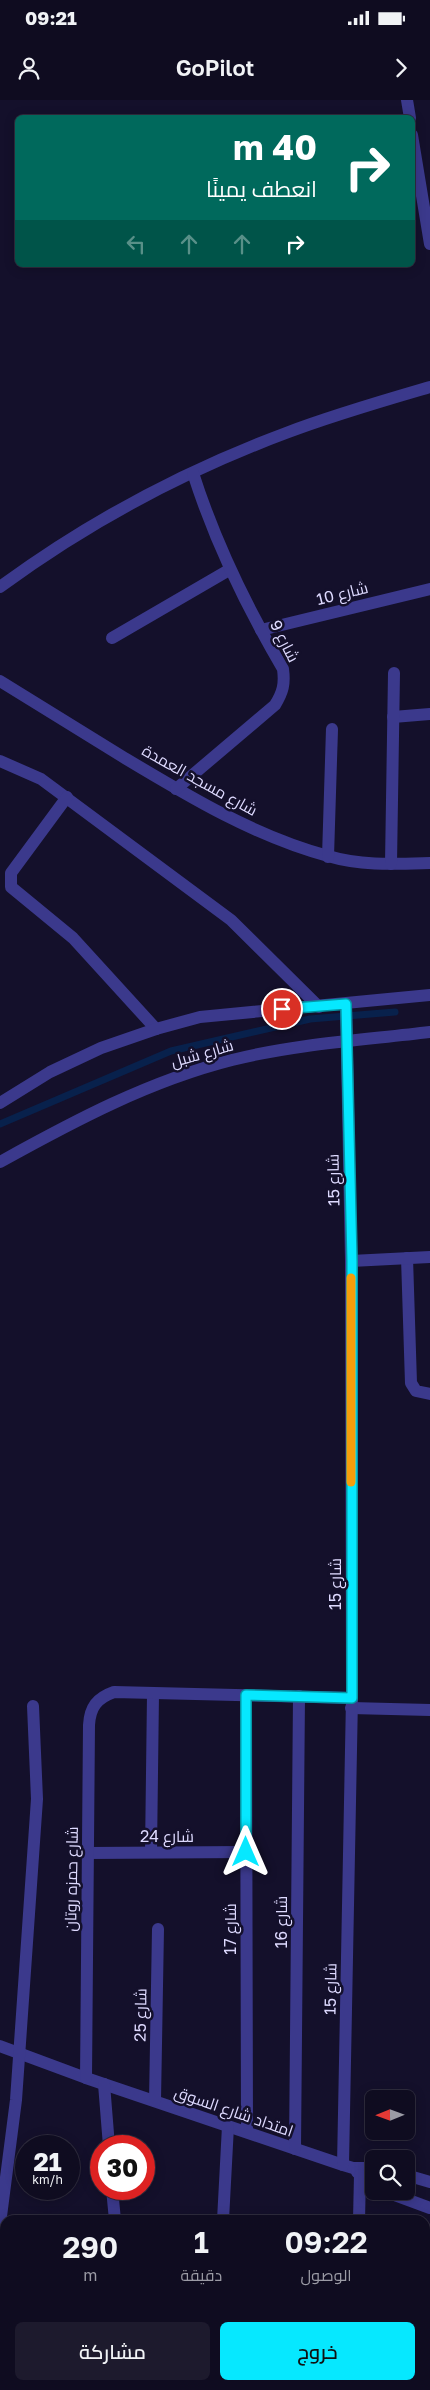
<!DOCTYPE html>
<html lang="ar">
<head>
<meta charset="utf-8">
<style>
  :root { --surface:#0f0c20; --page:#1d1a2d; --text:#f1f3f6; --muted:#9b9ba5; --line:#2f2c3e; --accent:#06e8ff }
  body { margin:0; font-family:"Golos Text",Cairo,sans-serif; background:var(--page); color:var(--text); direction:rtl; height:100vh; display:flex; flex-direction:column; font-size:19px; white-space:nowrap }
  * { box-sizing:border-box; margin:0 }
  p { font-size:16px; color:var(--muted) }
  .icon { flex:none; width:28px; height:28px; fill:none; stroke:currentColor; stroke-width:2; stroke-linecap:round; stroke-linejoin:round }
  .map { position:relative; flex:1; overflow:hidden; direction:ltr }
  .sheet { position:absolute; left:0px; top:2115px; width:430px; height:175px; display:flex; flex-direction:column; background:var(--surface); border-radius:15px 15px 0 0; box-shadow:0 2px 12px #0003,0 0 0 1px var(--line); direction:rtl }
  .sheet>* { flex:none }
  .guide { position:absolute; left:15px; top:15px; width:400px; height:152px; border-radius:8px; box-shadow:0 2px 12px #0003,0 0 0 1px var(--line); direction:rtl; background:#00695c; color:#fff; overflow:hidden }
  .needle { width:32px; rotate:269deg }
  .fabs { position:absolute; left:365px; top:1990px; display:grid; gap:10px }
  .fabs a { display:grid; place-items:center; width:50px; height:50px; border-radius:8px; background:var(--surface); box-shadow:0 2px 12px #0003,0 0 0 1px var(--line); font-size:25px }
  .speed { position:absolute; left:15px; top:2035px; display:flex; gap:10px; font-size:25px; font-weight:700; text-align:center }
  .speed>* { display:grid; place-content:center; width:65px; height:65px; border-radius:50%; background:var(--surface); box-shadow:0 2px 12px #0003,0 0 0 1px var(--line); line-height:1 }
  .speed small { font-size:12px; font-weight:400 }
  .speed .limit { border:8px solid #d22; background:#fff; color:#111 }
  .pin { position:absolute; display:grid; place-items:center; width:42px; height:42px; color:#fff; margin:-21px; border:2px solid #fff; border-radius:50%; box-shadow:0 1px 5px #0007 }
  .me { position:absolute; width:55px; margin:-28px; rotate:0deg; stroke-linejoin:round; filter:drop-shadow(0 0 4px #0008) }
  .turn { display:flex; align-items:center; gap:18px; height:105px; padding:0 15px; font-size:22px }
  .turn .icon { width:65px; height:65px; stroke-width:2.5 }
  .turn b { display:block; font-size:35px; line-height:42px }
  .lanes { display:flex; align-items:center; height:48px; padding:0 15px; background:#0003; justify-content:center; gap:25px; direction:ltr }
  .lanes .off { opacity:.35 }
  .eta { display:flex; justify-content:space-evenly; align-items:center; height:85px; text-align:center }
  .eta b { font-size:30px; font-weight:600; line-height:35px }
  .button { display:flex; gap:10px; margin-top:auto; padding:10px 15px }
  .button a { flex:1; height:58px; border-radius:8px; background:var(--accent); color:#111; font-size:20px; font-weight:600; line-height:58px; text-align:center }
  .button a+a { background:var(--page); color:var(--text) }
  .status { display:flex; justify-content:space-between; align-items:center; height:35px; padding:0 25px; background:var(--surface); direction:ltr }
  .status svg { height:14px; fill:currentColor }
  header { display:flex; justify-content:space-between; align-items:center; height:65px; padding:0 15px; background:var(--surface); font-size:22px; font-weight:600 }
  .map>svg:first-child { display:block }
</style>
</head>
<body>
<div class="status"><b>09:21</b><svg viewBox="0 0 49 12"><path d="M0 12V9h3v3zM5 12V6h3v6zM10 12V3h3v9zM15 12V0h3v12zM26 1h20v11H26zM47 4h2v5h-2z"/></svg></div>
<header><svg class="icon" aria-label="forward" viewBox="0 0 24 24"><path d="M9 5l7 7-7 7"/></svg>GoPilot<svg class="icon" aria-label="person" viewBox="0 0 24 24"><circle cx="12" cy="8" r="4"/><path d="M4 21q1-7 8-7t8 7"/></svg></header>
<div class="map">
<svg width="430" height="2290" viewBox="0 0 430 2290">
  <rect width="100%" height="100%" fill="#14102b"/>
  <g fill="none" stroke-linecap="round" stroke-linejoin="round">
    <!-- stream -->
    <path stroke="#08214c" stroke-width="7" d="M 0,1024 L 171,951 L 310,919 L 395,912"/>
    <!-- minor -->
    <g stroke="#3b398c" stroke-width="12">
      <path d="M 407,0 L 410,18"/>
      <path d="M 412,35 L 430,144"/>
      <path d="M 0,487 C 87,423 184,371 286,333 C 333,315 382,301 430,287"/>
      <path d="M 261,530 L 430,489"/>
      <path d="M 112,538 L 229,470"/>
      <path d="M 0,581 C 41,606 82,632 123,657 C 188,696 254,736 328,756 C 361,766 396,764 430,763"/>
      <path d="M 393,617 L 430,614"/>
      <path d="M 0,661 L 41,679 L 231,820 L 319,907"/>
      <path d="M 176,689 L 275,605 C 283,592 285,584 283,569 C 246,506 215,442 193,373"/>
      <path d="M 67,697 L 11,773 L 11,787 L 73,838 L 156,929"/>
      <path d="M 328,757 L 332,629"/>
      <path d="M 391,764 L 394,573"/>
      <path d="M 0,1003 L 50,972 L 101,948 L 156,929 L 200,917 L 430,895"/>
      <path d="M 0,1062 C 74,1021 149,981 232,960 C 296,944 364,940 430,932"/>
      <path d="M 407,1158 L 411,1283 L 416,1291 L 430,1294"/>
      <path d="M 351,1161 L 430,1157"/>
      <path d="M 246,1595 L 247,2032"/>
      <path d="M 351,1608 L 430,1610"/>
      <path d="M 151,1752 L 153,1594"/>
      <path d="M 88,1753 L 246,1752"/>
      <path d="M 0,1946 L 86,1978 L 343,2065 L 353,2068 L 374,2068"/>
      <path d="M 86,1978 L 89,1625 C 90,1607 97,1598 114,1592 L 352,1598"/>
      <path d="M 104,1984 L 109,2046"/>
      <path d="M 155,2001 L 158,1829"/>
      <path d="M 295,2049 L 299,1596"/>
      <path d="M 343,2065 L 352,1598 L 351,1161 L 346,904"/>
      <path d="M 357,2072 L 374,2086"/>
      <path d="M 406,2075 L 430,2082"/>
      <path d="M 112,2089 L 115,2120"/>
      <path d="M 384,2091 L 430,2108"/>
      <path d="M 223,2120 L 228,2026"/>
      <path d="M 359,2120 L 360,2075"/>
      <path d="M 0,2124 L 16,2000 L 37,1699 L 33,1606"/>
      <path d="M 425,2273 L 430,2273"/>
      <path d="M 129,2285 L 129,2290"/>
      <path d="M 358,2285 L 358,2290"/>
    </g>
  </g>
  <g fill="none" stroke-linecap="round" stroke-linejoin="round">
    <defs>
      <path id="route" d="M 246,1752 L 246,1595 L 352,1598 L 352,1161 L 346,904 L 282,909"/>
    </defs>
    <!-- route casing -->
    <use href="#route" stroke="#0497a6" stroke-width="12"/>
    <!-- route -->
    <use href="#route" stroke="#06e8ff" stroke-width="9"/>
    <!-- slow -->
    <path stroke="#f59e0b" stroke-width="9" d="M 351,1382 L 351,1178"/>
  </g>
  <g text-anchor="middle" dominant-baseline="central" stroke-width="5" stroke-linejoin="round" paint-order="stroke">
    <!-- street labels -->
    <g font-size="16" fill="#dedaff" stroke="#14102b">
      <text transform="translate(342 493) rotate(-14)">شارع 10</text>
      <text transform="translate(285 541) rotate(63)">شارع 9</text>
      <text transform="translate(200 680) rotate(29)">شارع مسجد العمدة</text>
      <text transform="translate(202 953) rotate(-16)">شارع شبل</text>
      <text transform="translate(333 1080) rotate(-91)">شارع 15</text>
      <text transform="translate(335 1484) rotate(-90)">شارع 15</text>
      <text x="167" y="1736">شارع 24</text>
      <text transform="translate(71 1779) rotate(-89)">شارع حمزه روتان</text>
      <text transform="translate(281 1822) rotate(-90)">شارع 16</text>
      <text transform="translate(230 1829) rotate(-90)">شارع 17</text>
      <text transform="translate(330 1889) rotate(-89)">شارع 15</text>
      <text transform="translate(140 1915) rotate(-89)">شارع 25</text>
      <text transform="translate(234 2011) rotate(19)">امتداد شارع السوق</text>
    </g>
  </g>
</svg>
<div class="fabs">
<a><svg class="needle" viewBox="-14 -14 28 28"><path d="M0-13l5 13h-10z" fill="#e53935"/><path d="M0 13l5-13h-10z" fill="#9b9ba5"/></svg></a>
<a><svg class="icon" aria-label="search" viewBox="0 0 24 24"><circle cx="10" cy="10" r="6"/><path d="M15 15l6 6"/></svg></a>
</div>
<div class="speed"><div>21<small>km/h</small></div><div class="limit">30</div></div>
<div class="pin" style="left:282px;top:909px;background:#d93025"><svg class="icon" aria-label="arrive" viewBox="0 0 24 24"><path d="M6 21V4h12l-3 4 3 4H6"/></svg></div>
<svg class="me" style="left:246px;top:1752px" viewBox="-20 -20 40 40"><path d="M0-17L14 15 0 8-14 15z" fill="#06e8ff" stroke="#fff" stroke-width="4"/></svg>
<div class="guide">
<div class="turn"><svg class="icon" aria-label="right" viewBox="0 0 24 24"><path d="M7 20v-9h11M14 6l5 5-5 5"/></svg><div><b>40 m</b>انعطف يمينًا</div></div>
<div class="lanes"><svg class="icon off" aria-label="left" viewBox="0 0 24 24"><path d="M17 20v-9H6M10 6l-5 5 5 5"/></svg><svg class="icon off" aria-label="ahead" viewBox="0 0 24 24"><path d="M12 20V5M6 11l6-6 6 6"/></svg><svg class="icon off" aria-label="ahead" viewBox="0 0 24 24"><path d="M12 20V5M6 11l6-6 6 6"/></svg><svg class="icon" aria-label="right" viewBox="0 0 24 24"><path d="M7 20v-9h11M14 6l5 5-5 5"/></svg></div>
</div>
<section class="sheet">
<div class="eta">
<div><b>09:22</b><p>الوصول</p></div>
<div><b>1</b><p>دقيقة</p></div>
<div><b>290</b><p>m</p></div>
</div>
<div class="button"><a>خروج</a><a>مشاركة</a></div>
</section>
</div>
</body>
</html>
